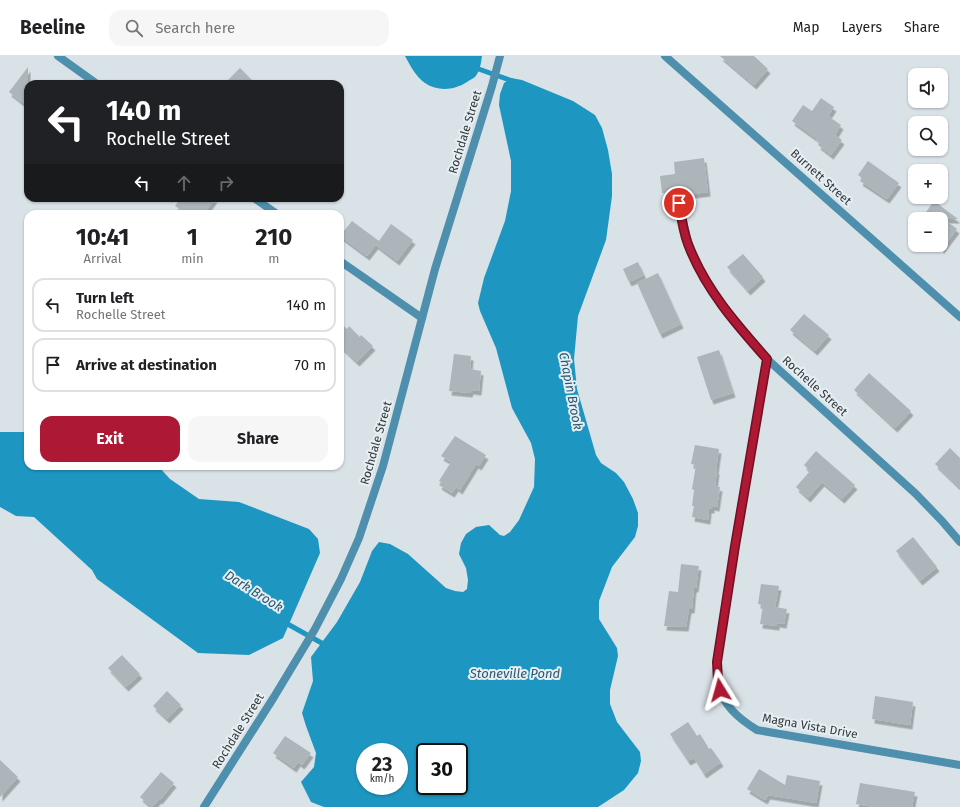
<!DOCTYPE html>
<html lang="en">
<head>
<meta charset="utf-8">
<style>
  :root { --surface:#fff; --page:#f6f6f6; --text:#202124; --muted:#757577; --line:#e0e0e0; --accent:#ad1934 }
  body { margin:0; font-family:"Fira Sans",sans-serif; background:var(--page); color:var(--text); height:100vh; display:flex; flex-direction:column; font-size:15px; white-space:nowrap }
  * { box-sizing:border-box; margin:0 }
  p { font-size:13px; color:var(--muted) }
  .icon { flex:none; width:22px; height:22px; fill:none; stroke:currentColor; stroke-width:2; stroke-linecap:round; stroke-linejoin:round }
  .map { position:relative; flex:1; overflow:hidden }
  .drawer { position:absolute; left:24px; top:154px; width:320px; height:260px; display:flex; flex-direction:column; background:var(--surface); border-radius:12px; box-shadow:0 1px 3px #0004 }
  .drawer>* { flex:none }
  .top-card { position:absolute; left:24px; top:24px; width:320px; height:122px; border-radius:12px; box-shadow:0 1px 3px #0004; background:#202124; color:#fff; overflow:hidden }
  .controls { position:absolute; left:908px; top:12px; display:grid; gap:8px }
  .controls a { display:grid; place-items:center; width:40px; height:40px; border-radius:8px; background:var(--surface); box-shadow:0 1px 3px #0004; font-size:20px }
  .speed { position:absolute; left:356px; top:687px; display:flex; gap:8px; font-size:20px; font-weight:700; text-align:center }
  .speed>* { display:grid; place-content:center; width:52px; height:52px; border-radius:50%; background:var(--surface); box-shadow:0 1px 3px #0004; line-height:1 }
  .speed small { font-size:10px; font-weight:400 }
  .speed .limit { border:2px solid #111; border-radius:6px; background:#fff; color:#111 }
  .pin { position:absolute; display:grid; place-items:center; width:34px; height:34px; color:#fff; margin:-17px; border:2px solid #fff; border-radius:50%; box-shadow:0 1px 4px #0007 }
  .me { position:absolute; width:44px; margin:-22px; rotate:352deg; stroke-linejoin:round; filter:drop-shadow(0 0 3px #0008) }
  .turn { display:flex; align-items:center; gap:14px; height:84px; padding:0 16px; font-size:18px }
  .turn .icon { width:52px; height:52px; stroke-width:2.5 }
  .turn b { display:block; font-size:28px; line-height:34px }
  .lanes { display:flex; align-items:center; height:38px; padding:0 16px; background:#0003; justify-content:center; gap:20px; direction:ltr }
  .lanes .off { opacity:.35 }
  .eta { display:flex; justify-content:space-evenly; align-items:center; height:68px; text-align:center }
  .eta b { font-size:24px; font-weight:700; line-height:28px }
  .cta { display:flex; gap:8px; margin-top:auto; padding:8px 16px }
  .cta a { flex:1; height:46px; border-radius:12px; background:var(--accent); color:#fff; font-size:16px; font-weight:700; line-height:46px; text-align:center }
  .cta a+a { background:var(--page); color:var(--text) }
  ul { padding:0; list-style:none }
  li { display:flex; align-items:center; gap:12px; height:54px; margin:0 8px 6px; padding:0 8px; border:2px solid var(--line); border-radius:12px }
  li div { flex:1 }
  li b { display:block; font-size:15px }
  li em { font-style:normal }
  header { display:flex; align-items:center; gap:24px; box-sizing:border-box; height:56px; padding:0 20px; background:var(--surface); border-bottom:1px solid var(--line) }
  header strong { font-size:19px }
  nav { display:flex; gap:22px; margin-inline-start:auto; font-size:14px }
  .search { width:280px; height:36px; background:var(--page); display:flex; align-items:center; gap:10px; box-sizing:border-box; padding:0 14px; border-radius:12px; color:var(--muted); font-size:15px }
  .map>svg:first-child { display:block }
</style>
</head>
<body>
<header>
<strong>Beeline</strong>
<div class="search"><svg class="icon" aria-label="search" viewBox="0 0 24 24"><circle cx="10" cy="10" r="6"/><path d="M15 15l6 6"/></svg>Search here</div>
<nav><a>Map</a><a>Layers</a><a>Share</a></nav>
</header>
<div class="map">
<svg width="960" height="751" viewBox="0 0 960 751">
  <defs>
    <filter id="shadow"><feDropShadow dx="2.5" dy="4.5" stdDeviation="0" flood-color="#0004"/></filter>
  </defs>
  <rect width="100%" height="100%" fill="#d9e2e7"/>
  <!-- water -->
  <g fill="#1e96c2" fill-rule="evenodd">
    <path d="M 405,0 L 482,0 C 481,7 480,15 475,21 C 473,23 469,24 467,26 C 455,34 438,36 425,27 C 416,21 410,9 405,0 Z"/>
    <path d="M 511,22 L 522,24 L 573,45 L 595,59 L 602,72 L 608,94 L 612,118 L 612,140 L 606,184 L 578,260 L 574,303 L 577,333 L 596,399 L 601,407 L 616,417 L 624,426 L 633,443 L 638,457 L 638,470 L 635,481 L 612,511 L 599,545 L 599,563 L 617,592 L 618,600 L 610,634 L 610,648 L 617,666 L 640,696 L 641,705 L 638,717 L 624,734 L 598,751 L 324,751 L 311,746 L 301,726 L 314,711 L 316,697 L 306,670 L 302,657 L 313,625 L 311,601 L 337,566 L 360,526 L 372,495 L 379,486 L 390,488 L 408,498 L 446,532 L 455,535 L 463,536 L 467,533 L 468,524 L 466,512 L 459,498 L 461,487 L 466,478 L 476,471 L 489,469 L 500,479 L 504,480 L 510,476 L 519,464 L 534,431 L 535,403 L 531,387 L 512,352 L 496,292 L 480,255 L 478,247 L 484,222 L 505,165 L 511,135 L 511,105 L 499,49 L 500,38 L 504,27 ZM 365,696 L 399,696 L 399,730 L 365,730 ZM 425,696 L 459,696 L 459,730 L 425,730 Z"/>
    <path d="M 0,376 L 28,376 L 28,410 L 158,410 L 170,423 L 199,443 L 239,446 L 309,473 L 318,483 L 320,497 L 283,582 L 249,599 L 198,597 L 97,523 L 92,514 L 34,461 L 16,460 L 0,451 Z"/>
  </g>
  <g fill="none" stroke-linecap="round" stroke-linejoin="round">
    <!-- stream -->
    <g stroke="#1e96c2" stroke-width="5">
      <path d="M 473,11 L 515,26"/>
      <path d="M 284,566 L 327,590"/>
    </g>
  </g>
  <!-- building -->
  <g fill="#acb5b9" filter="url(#shadow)">
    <path d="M 720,0 L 754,0 L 768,13 L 754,29 Z"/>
    <path d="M 28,11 L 28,51 L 9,36 Z"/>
    <path d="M 240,12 L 256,28 L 224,28 Z"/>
    <path d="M 821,42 L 834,51 L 828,60 L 841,69 L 835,79 L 842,84 L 831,99 L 818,89 L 820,86 L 816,84 L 817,83 L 792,65 L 803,49 L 812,55 Z"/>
    <path d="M 704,102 L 708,136 L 678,140 L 677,135 L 662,137 L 660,120 L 675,118 L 674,106 Z"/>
    <path d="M 868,105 L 899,127 L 887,143 L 860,125 L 862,122 L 858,119 Z"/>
    <path d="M 181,142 L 215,142 L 204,158 L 187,158 L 175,150 Z"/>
    <path d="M 934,145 L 958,163 L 944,163 L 957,173 L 941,194 L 941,163 L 921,163 Z"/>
    <path d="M 352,165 L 379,185 L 391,168 L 413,184 L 397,205 L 376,189 L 378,186 L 367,200 L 340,180 Z"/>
    <path d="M 743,198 L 763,221 L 748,235 L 727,211 Z"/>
    <path d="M 638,206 L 644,219 L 629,226 L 623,213 Z"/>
    <path d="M 658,217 L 681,268 L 660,278 L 637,227 Z"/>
    <path d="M 804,258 L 829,279 L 815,295 L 790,274 Z"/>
    <path d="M 340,266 L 347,273 L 349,270 L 360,281 L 361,279 L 373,290 L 357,306 L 340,290 Z"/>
    <path d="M 719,294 L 733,337 L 711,344 L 697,301 Z"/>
    <path d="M 454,298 L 471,300 L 470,313 L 481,315 L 479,335 L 471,334 L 470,337 L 449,335 Z"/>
    <path d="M 869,317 L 911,355 L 895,372 L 854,334 Z"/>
    <path d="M 455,380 L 486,399 L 479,410 L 476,408 L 460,434 L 456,431 L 452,437 L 439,429 L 441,426 L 439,425 L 451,406 L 441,400 Z"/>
    <path d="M 695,389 L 719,393 L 716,414 L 717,414 L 715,430 L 720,431 L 717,451 L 712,450 L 712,453 L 709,453 L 708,464 L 692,461 L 694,450 L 692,450 L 694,434 L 692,433 L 696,409 L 691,408 Z"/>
    <path d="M 950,392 L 960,402 L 960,432 L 935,408 Z"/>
    <path d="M 816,395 L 855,429 L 842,443 L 822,426 L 808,442 L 796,431 L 810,415 L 804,409 Z"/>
    <path d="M 913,481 L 937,511 L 920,525 L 896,495 Z"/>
    <path d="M 681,508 L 699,510 L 696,532 L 694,532 L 692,553 L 689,553 L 686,571 L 664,570 L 669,535 L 678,536 Z"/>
    <path d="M 761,528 L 779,530 L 775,551 L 787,553 L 784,568 L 777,567 L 777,570 L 760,568 L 763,549 L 758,548 Z"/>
    <path d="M 122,599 L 140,618 L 126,631 L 108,612 Z"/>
    <path d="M 167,635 L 181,649 L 167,663 L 153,650 Z"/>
    <path d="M 875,640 L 913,646 L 910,669 L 872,663 Z"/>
    <path d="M 688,666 L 697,680 L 700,678 L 709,693 L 711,692 L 721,706 L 704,718 L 694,702 L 688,705 L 670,678 Z"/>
    <path d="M 285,680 L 311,697 L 302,709 L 298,706 L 294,712 L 273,697 Z"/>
    <path d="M 0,704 L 18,721 L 0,741 Z"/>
    <path d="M 759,713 L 785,729 L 787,719 L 820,725 L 816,747 L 768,739 L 765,744 L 747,733 Z"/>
    <path d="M 161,716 L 174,727 L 160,744 L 159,743 L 152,751 L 140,741 Z"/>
    <path d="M 860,727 L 915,736 L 912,751 L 875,751 L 856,748 Z"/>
  </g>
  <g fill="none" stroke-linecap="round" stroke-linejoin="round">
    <!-- minor -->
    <g stroke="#4d8fac" stroke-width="8">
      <path d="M 58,0 L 97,28"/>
      <path d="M 665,0 L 960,261"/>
      <path d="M 254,142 L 277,158"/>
      <path d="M 679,147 L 688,187 L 698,211 L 712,235 L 727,257 L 740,273 L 767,303 L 916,438 L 942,465 L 960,486"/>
      <path d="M 340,205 L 422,262"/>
      <path d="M 767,303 L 735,490 L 717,606 C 717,613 717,619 718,626 C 722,649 738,662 757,674 L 960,709"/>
    </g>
    <!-- tertiary -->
    <path stroke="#4d8fac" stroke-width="8" d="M 204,751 L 274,641 L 315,573 L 341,523 L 359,482 L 383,410 L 435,213 L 492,30 L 500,0"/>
  </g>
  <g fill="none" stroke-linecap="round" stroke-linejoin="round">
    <defs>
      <path id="route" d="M 679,147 C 681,160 683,175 688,188 C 705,233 736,268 767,303 L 735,490 L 717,606 L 718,625 L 720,634"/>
    </defs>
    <!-- route casing -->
    <use href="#route" stroke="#701022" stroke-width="10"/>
    <!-- route -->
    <use href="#route" stroke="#ad1934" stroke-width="7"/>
  </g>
  <g text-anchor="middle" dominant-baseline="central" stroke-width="4" stroke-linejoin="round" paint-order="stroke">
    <!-- street labels -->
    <g font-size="12" fill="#35393b" stroke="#e6eff4">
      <text transform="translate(465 76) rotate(-73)">Rochdale Street</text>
      <text transform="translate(821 121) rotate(42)">Burnett Street</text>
      <text transform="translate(815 330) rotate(42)">Rochelle Street</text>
      <text transform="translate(376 387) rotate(-74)">Rochdale Street</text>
      <text transform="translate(810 670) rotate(10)">Magna Vista Drive</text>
      <text transform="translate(238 675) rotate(-58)">Rochdale Street</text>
    </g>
    <!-- water labels -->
    <g font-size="13" font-style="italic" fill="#2b586c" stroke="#e6eff4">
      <text transform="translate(571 335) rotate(79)">Chapin Brook</text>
      <text transform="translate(254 535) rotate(32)">Dark Brook</text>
      <text x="515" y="617">Stoneville Pond</text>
    </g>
  </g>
</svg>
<div class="controls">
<a><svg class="icon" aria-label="sound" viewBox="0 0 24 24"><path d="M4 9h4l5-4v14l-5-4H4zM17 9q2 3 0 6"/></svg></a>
<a><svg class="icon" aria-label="search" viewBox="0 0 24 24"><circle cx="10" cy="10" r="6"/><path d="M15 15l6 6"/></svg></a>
<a>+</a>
<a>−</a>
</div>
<div class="speed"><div>23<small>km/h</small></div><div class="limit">30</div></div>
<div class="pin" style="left:679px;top:147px;background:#d93025"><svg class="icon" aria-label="arrive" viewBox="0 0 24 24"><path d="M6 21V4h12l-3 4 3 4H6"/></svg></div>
<svg class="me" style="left:720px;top:634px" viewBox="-20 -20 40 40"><path d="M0-17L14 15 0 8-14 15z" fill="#ad1934" stroke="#fff" stroke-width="4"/></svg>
<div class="top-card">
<div class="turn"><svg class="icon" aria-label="left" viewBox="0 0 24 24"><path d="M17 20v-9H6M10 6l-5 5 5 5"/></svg><div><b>140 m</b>Rochelle Street</div></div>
<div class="lanes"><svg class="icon" aria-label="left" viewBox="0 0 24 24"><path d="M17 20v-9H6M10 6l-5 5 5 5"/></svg><svg class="icon off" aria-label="ahead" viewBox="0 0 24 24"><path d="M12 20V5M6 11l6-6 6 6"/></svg><svg class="icon off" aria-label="right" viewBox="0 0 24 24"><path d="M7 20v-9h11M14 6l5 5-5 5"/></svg></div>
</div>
<section class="drawer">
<div class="eta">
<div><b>10:41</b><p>Arrival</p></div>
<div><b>1</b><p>min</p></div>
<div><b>210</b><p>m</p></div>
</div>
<ul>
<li><svg class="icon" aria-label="left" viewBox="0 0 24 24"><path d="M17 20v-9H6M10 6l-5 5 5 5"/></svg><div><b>Turn left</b><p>Rochelle Street</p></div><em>140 m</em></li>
<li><svg class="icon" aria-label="arrive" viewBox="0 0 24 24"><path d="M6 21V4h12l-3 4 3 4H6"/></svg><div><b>Arrive at destination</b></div><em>70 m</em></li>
</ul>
<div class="cta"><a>Exit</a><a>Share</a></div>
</section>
</div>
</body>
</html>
